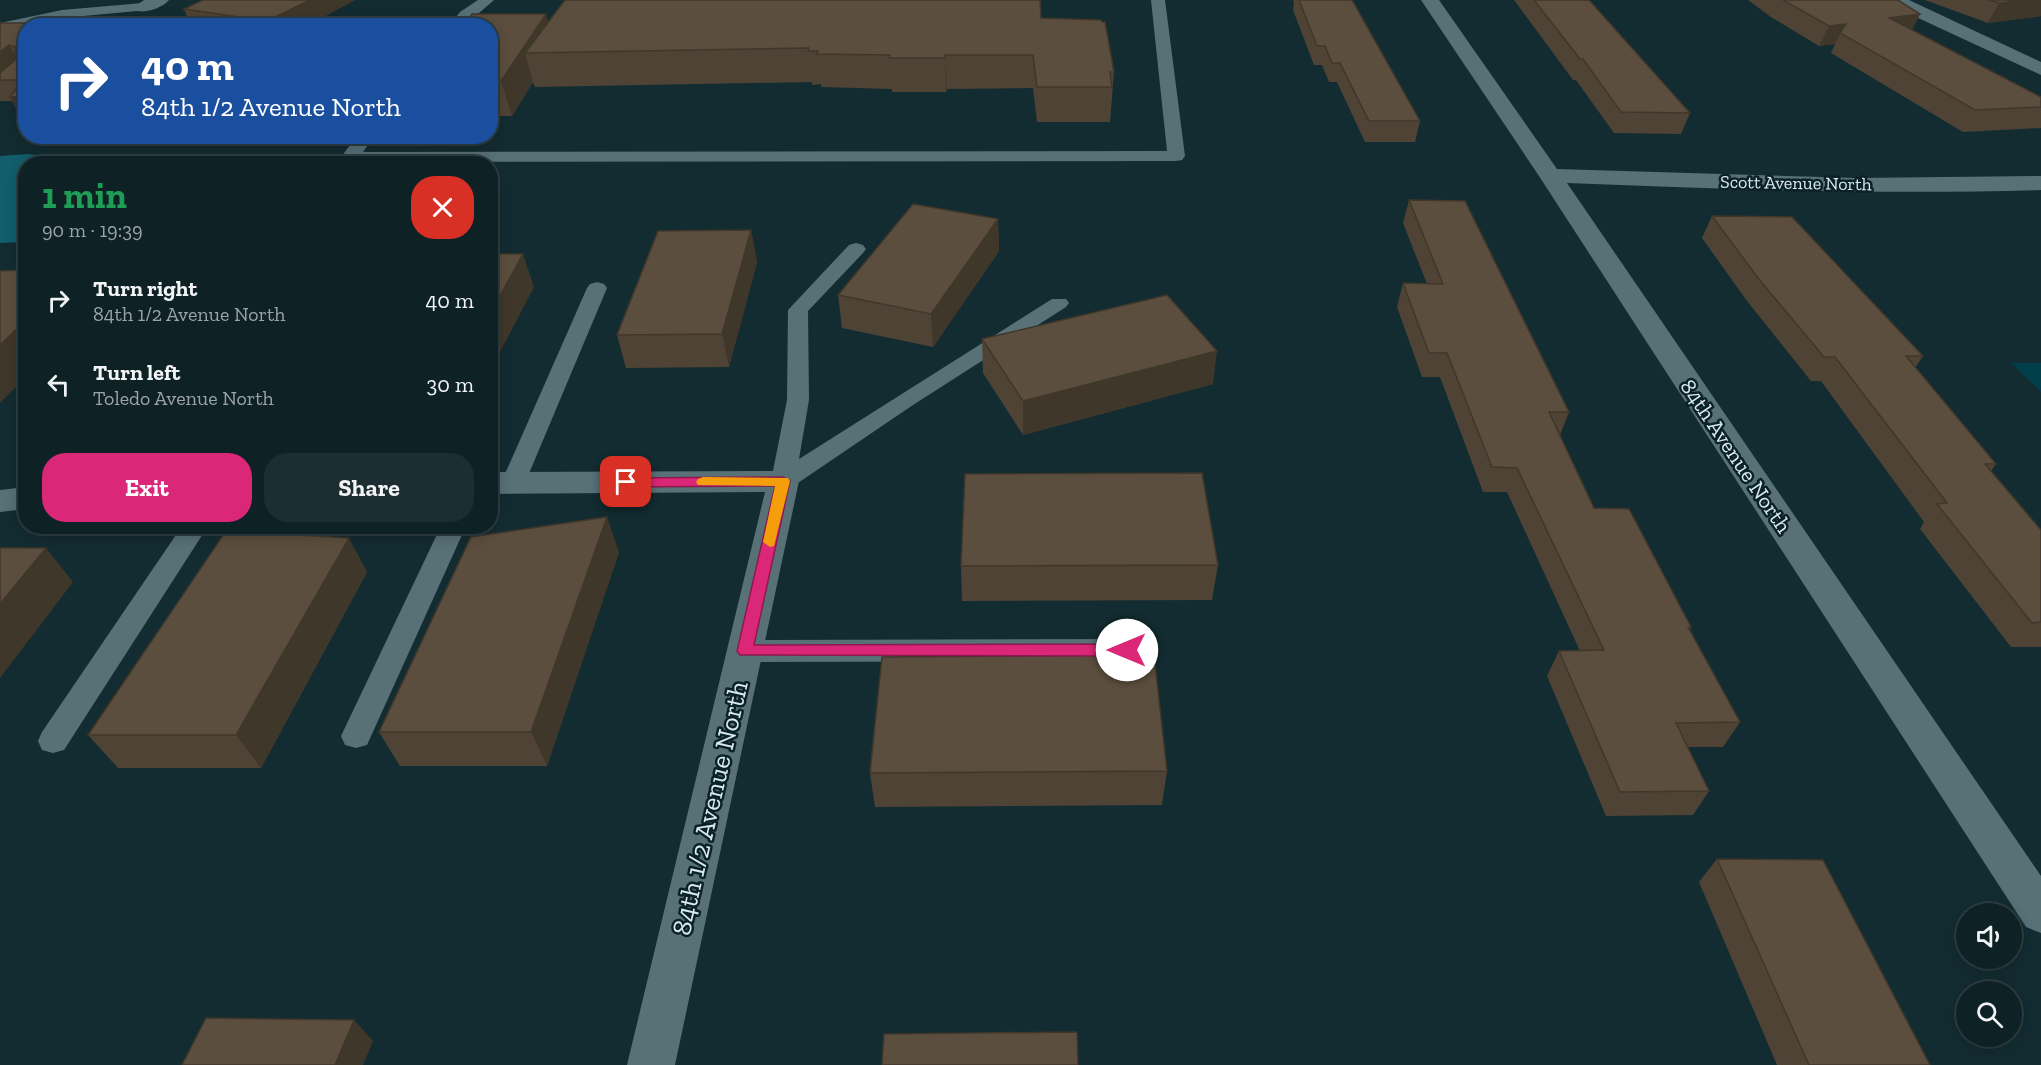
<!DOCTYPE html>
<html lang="en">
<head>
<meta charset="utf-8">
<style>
  :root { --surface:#0e2125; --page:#1c2e32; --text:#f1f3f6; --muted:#9ba3a7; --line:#2e3e42; --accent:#db2777 }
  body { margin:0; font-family:"Zilla Slab",serif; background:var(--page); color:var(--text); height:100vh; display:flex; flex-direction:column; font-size:22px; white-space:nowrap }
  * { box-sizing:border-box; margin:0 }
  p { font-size:20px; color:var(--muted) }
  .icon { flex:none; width:33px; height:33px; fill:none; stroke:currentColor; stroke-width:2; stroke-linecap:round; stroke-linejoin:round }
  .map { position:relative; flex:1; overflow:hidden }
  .sheet { position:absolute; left:18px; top:156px; width:480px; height:378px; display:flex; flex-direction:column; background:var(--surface); border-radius:24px; box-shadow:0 3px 15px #0003,0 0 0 2px var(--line) }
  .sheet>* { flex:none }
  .guide { position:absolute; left:18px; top:18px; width:480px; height:126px; border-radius:24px; box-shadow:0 3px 15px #0003,0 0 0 2px var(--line); background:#1a4fa0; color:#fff; overflow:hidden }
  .buttons { position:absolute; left:1956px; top:903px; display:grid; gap:12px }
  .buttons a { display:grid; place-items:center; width:66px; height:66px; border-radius:50%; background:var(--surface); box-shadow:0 3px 15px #0003,0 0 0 2px var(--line); font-size:30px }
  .pin { position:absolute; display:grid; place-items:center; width:51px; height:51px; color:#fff; margin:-26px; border-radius:12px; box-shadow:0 3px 9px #0006 }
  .me { position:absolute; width:66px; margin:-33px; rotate:270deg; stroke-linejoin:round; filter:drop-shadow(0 0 4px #0008) }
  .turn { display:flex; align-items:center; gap:21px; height:126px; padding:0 24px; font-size:27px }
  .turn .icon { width:78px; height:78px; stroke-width:2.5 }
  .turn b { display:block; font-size:42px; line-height:51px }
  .round { display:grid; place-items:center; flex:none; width:63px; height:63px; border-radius:24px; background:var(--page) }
  .headline { display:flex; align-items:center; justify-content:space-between; height:102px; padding:0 24px }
  h1 { font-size:36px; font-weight:700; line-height:45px; color:#1e9e55 }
  .primary-button { display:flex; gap:12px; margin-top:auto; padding:12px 24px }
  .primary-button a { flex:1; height:69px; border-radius:24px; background:var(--accent); color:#fff; font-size:24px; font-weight:700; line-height:69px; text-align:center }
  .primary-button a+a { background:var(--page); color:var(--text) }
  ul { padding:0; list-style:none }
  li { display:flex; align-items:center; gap:18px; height:84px; padding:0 24px }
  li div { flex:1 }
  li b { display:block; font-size:22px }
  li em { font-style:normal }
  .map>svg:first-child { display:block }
</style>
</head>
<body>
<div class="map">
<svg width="2041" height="1065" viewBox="0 0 2041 1065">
  <rect width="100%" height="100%" fill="#132c31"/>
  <!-- green -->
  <path fill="#003e49" d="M 2011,363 L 2041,363 L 2041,392 Z"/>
  <!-- water -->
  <path fill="#125e6b" d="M 28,154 L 77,159 L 88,163 L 26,164 L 25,242 L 0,243 L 0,156 Z"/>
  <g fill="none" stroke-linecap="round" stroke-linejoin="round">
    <!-- lane -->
    <g fill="#577177" fill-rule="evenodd">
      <path d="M 478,0 L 494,0 L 464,26 L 449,26 L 460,12 Z"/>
      <path d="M 1151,0 L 1165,0 L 1185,156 L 1182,160 L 1176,161 L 350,162 L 344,161 L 341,157 L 357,136 L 374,136 L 363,152 L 1167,151 Z"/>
      <path d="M 143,3 L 148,4 L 150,7 L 148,10 L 62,18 L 0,31 L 0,23 L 62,10 Z"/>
      <path d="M 856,243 L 863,245 L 866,249 L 863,253 L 808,311 L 809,400 L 799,459 L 1052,299 L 1066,299 L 1069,303 L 1066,307 L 913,405 L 792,487 L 783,489 L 774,487 L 771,481 L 787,400 L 788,310 L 849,245 Z"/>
      <path d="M 597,282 L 604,284 L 607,288 L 525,483 L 522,489 L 513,491 L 504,489 L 501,483 L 587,288 L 590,284 Z"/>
      <path d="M 182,526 L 208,526 L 64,750 L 53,753 L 42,750 L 38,741 L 42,732 Z"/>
      <path d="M 441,526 L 466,526 L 367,745 L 356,748 L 345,745 L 341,736 Z"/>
      <path d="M 1127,639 L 1137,642 L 1141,650 L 1137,658 L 1127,661 L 745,662 L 735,659 L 731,651 L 735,643 L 745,640 Z"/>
    </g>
    <!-- street -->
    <g fill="#577177" fill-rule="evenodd">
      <path d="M 144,0 L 169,0 C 162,8 147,13 137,11 L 134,7 Z"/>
      <path d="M 1421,0 L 1439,0 L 1557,169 L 1857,178 L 2041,176 L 2041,190 C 1883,195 1725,189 1567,183 L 2041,876 L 2041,933 L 2026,927 L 1539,176 Z"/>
      <path d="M 1885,0 L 1909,0 L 2041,62 L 2041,75 L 1888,4 Z"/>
      <path d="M 783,471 L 794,474 L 799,481 L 675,1065 L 627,1065 L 765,492 L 490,494 L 490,472 Z"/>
      <path d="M 26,487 L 26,509 L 0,512 L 0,490 Z"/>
    </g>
  </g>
  <!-- wall -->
  <g fill="#4f4335">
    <path d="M 355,0 L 306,26 L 191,26 L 184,9 Z"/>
    <path d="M 1293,0 L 1352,0 L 1420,121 L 1415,142 L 1365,142 L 1337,82 L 1329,82 L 1322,65 L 1314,65 L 1293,10 L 1294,2 Z"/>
    <path d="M 1514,0 L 1589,0 L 1690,113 L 1681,134 L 1614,133 L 1576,80 L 1573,80 Z"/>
    <path d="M 1748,0 L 1898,0 L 1920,14 L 1912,30 L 2041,97 L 2041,128 L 1963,132 L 1831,53 L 1835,44 L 1819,46 L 1771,17 Z"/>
    <path d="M 1925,0 L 2041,0 L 2041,16 L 1988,23 Z"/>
    <path d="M 1041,18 L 1114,72 L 1110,122 L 1037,122 L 1033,88 L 947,89 L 946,92 L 892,92 L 892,89 L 821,87 L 821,84 L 812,85 L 812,82 L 535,87 L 533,82 L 512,116 L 490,116 L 490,26 L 548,22 Z"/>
    <path d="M 0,23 L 26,26 L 26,118 L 22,119 L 12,101 L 0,101 Z"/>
    <path d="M 1409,200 L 1569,412 L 1560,435 L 1594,508 L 1691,627 L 1690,630 L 1740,722 L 1723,747 L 1688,747 L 1709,791 L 1693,815 L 1606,816 L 1547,676 L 1559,651 L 1580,651 L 1507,492 L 1483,492 L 1440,377 L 1422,377 L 1397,307 L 1403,283 L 1427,284 L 1403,223 Z"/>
    <path d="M 1712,216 L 1923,356 L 1915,368 L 1996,464 L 1991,471 L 2041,530 L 2041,647 L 2011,647 L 1920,529 L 1924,522 L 1821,381 L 1811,381 L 1747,301 L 1702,238 Z"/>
    <path d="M 998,219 L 999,251 L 933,347 L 842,328 L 838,295 Z"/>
    <path d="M 751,230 L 757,262 L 729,367 L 626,368 L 617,335 Z"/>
    <path d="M 982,339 L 1213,384 L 1023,435 L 983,373 Z"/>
    <path d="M 619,552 L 547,766 L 400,766 L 379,732 Z"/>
    <path d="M 1218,565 L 1212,600 L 962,601 L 961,566 Z"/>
    <path d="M 367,572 L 261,768 L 118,768 L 88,735 Z"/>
    <path d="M 1167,771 L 1162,805 L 875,807 L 870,773 Z"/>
    <path d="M 1717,859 L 1930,1065 L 1777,1065 L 1699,882 Z"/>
  </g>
  <!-- shaded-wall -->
  <g fill="#40372b">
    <path d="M 310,0 L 355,0 L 306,26 L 269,26 L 267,21 Z"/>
    <path d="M 2024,0 L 2041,0 L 2041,16 L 1988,23 L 1999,3 Z"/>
    <path d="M 546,14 L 555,47 L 525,53 L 533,82 L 512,116 L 501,81 Z"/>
    <path d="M 1920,14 L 1910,34 L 1889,18 Z"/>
    <path d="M 1846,24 L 1835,44 L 1819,46 L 1829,26 Z"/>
    <path d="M 9,45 L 21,66 L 0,80 L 0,52 Z"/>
    <path d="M 945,55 L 947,89 L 946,92 L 945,58 Z"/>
    <path d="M 26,96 L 26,118 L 22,119 L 10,97 Z"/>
    <path d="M 998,219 L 999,251 L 933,347 L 931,314 Z"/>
    <path d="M 751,230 L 757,262 L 729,367 L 722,334 Z"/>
    <path d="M 523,254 L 534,287 L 490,371 L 490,314 Z"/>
    <path d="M 26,320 L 26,377 L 0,403 L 0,345 Z"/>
    <path d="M 1217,351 L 1213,384 L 1023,435 L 1023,401 Z"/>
    <path d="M 607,517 L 619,552 L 547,766 L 531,732 Z"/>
    <path d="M 349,538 L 367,572 L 261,768 L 236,735 Z"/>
    <path d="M 46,548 L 73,582 L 0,678 L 0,604 Z"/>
    <path d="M 354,1020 L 373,1041 L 363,1065 L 335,1065 Z"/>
  </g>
  <!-- building -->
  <g fill="#5c4e3e" stroke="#40372b" stroke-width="1.5">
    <path d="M 203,0 L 310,0 L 267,21 L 184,9 Z"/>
    <path d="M 565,0 L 1040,0 L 1041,18 L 1101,20 L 1102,22 L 1105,22 L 1114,72 L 1110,72 L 1112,87 L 1037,87 L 1033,55 L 945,55 L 945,58 L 889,58 L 890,55 L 817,54 L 818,51 L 808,51 L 809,48 L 525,53 Z"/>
    <path d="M 1299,0 L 1352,0 L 1420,121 L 1369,121 L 1340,63 L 1332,63 L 1325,46 L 1317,46 Z"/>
    <path d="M 1534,0 L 1589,0 L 1690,113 L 1621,112 L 1583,59 L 1580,59 Z"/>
    <path d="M 1783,0 L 1898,0 L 1920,14 L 1889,18 L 2041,97 L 2041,107 L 1975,110 L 1840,33 L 1846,24 L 1829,26 Z"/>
    <path d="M 1989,0 L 2024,0 L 1999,3 Z"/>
    <path d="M 472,14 L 546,14 L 501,81 L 490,81 L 490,26 L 464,26 Z"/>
    <path d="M 0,23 L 139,23 L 137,26 L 26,26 L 26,96 L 10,97 L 23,80 L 0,80 L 0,73 L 15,60 L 16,47 L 9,45 L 0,52 Z"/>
    <path d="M 1409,200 L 1465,201 L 1569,412 L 1549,412 L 1594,508 L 1629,509 L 1691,627 L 1688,627 L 1740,722 L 1676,723 L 1709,791 L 1620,792 L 1559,651 L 1604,650 L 1517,468 L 1492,467 L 1447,353 L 1429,353 L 1403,283 L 1443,284 Z"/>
    <path d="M 913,204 L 998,219 L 931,314 L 838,295 Z"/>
    <path d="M 1712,216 L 1792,217 L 1923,356 L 1906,356 L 1996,464 L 1985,464 L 2041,530 L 2041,622 L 2032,623 L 1937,504 L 1947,503 L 1835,357 L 1824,357 L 1758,278 Z"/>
    <path d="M 751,230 L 722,334 L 617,335 L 658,231 Z"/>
    <path d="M 490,254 L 523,254 L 490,314 Z"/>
    <path d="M 26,270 L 26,320 L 0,345 L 0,271 Z"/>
    <path d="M 1167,295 L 1217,351 L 1023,401 L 982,339 Z"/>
    <path d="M 1202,473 L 1218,565 L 961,566 L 965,474 Z"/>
    <path d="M 607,517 L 531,732 L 379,732 L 471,537 Z"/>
    <path d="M 226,531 L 349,538 L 236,735 L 88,735 Z"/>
    <path d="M 0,548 L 46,548 L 0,604 Z"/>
    <path d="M 1154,655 L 1167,771 L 870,773 L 882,657 Z"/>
    <path d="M 1717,859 L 1823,860 L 1930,1065 L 1809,1065 Z"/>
    <path d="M 206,1018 L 354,1020 L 335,1065 L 182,1065 Z"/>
    <path d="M 1077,1032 L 1078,1065 L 882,1065 L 884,1034 Z"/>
  </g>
  <!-- route -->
  <path fill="#db2777" stroke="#8e194d" stroke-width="1.5" d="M 783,477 L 790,481 L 754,645 L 1127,644 L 1132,646 L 1134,650 L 1132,654 L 1127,656 L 740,655 L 737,651 L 775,486 L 626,487 L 619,482 L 626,478 Z"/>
  <!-- slow -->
  <path fill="#f59e0b" d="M 703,477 L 788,478 L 790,481 L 774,546 L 770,547 L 763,542 L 775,486 L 698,485 L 696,482 L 698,479 Z"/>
  <g text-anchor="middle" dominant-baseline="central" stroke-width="5" stroke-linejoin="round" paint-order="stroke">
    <!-- far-street labels -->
    <g font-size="18" fill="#dbe9ec" stroke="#092227">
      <text transform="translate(1796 183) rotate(1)">Scott Avenue North</text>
    </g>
    <!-- street labels -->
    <g font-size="22" fill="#dbe9ec" stroke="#092227">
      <text transform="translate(1736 456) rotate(56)">84th Avenue North</text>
    </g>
    <!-- near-street labels -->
    <g font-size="27" fill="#dbe9ec" stroke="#092227">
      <text transform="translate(710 808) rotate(-77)">84th 1/2 Avenue North</text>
    </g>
  </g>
</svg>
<div class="buttons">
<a><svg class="icon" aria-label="sound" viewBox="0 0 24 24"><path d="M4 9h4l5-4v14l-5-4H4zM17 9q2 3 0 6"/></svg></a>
<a><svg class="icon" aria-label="search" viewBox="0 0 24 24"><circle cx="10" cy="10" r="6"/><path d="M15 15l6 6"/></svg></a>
</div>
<div class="pin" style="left:626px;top:482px;background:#d93025"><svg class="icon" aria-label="arrive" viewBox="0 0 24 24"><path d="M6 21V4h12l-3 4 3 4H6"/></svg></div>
<svg class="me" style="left:1127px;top:650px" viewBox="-20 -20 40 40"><circle r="19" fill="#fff"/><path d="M0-13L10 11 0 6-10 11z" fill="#db2777"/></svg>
<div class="guide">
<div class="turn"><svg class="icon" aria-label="right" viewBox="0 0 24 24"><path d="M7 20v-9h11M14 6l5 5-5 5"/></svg><div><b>40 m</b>84th 1/2 Avenue North</div></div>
</div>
<section class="sheet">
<div class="headline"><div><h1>1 min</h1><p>90 m · 19:39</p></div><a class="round" style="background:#d93025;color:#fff"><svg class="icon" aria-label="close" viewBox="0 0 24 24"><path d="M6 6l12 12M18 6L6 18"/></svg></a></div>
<ul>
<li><svg class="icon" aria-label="right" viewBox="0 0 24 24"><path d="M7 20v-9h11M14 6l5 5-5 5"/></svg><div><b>Turn right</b><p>84th 1/2 Avenue North</p></div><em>40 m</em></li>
<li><svg class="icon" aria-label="left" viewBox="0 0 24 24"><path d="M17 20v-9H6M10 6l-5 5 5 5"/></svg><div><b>Turn left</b><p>Toledo Avenue North</p></div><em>30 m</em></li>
</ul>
<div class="primary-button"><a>Exit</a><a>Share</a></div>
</section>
</div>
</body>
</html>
